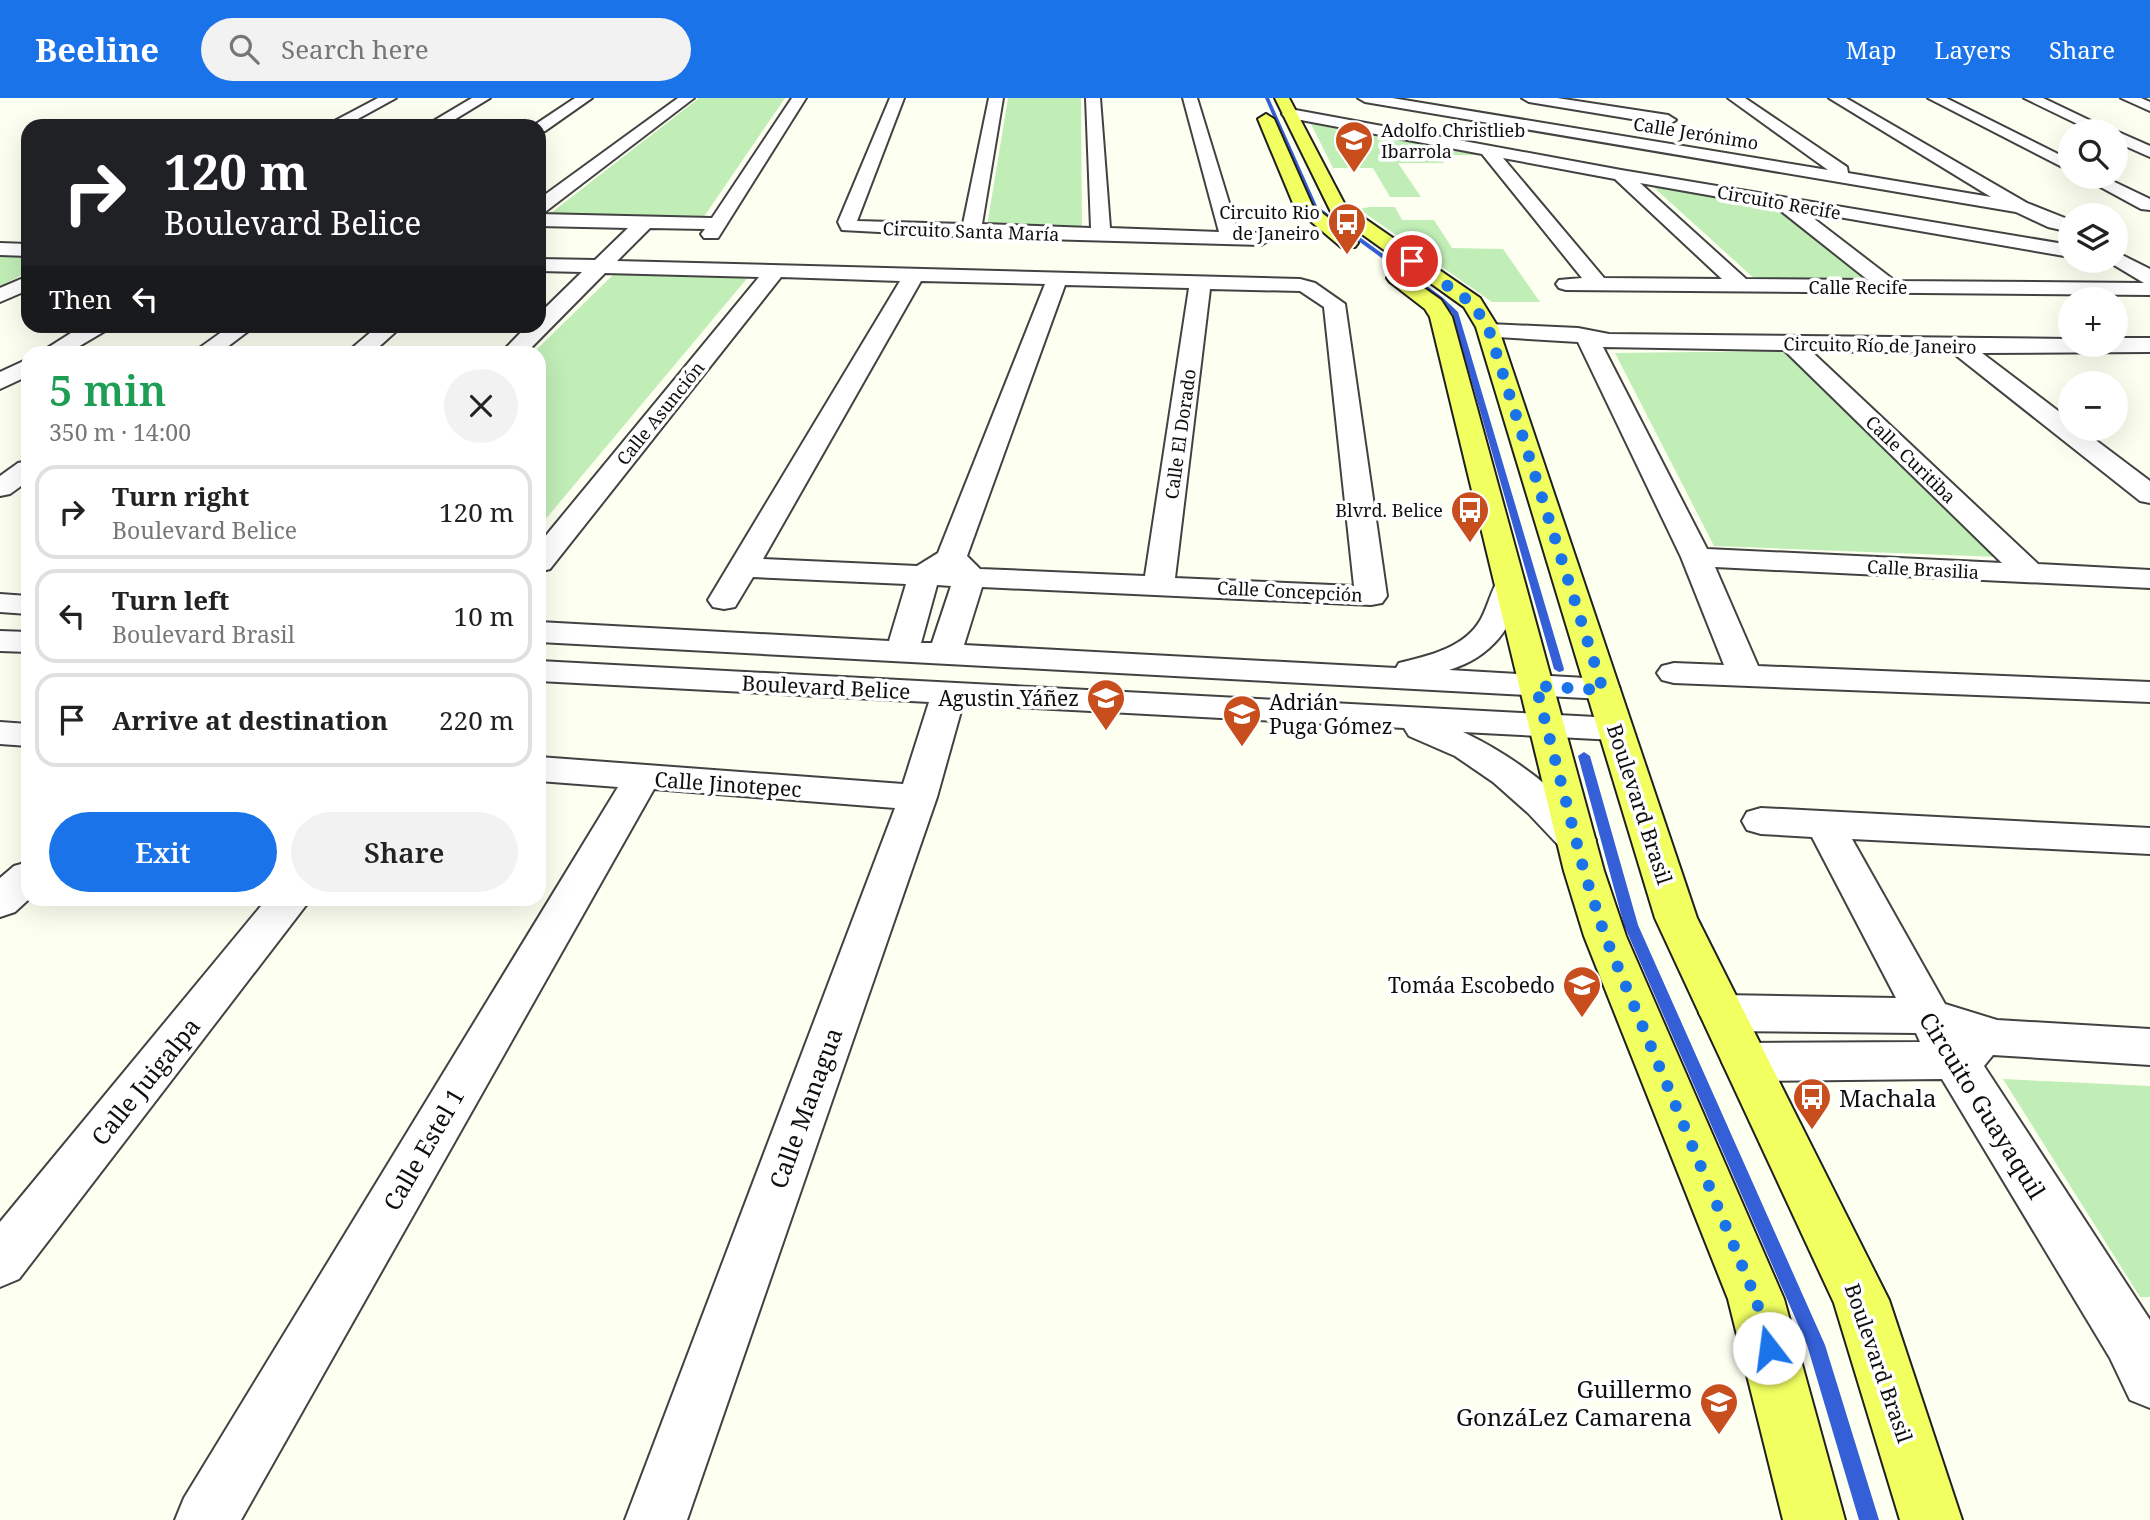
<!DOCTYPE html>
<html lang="en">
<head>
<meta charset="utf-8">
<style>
  :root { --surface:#fff; --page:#f2f2f2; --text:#222; --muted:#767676; --line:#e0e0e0; --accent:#1a73e8 }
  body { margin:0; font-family:"Noto Serif",serif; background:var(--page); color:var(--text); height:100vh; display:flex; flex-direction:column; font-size:26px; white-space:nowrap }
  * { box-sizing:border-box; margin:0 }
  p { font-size:23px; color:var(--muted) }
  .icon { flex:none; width:38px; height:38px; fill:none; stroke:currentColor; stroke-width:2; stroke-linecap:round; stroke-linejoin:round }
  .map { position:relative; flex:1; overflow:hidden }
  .sheet { position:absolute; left:21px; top:248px; width:525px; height:560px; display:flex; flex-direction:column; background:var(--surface); border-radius:21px; box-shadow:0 7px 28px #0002 }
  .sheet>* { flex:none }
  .top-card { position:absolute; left:21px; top:21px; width:525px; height:214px; border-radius:21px; box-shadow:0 7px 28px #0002; background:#202124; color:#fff; overflow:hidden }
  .buttons { position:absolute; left:2058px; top:21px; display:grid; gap:14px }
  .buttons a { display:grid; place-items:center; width:70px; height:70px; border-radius:50%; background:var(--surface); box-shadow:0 7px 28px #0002; font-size:35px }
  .pin { position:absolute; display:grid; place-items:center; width:60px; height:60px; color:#fff; margin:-30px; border:4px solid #fff; border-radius:50%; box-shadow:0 2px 7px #0007 }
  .me { position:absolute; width:77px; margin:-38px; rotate:345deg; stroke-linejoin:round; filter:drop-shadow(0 0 5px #0008) }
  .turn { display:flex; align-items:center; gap:24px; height:147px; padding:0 28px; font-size:32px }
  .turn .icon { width:91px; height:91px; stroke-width:2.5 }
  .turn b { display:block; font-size:49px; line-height:60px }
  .then { display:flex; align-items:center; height:66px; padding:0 28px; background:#0003; gap:14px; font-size:26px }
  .round { display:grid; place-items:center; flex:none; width:74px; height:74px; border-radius:37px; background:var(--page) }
  .headline { display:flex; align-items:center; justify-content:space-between; height:119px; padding:0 28px }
  h1 { font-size:42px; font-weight:600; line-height:52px; color:#1e9e55 }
  .button { display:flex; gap:14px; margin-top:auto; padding:14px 28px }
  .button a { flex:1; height:80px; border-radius:42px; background:var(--accent); color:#fff; font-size:28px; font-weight:600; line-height:80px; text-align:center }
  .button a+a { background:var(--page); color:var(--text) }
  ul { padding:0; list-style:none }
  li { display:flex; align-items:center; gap:21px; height:94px; margin:0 14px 10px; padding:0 14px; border:4px solid var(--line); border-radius:21px }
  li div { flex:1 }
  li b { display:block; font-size:26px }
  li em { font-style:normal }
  header { display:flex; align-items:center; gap:42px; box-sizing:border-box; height:98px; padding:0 35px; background:var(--accent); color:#fff }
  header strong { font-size:33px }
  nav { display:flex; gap:38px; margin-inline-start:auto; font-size:24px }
  .search { width:490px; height:63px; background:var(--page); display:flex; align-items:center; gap:18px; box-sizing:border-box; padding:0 24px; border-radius:38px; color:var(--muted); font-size:26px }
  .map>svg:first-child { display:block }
</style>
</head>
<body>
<header>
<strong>Beeline</strong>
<div class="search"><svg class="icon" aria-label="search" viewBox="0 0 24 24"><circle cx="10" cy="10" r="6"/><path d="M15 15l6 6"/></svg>Search here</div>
<nav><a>Map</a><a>Layers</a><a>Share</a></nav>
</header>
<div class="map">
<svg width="2150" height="1422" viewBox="0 0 2150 1422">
  <rect width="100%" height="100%" fill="#fdfff1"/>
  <!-- green -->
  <g fill="#c1edb7">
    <path d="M 699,0 L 785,0 L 703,120 L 551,115 Z"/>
    <path d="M 1008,0 L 1081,0 L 1082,131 L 987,128 Z"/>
    <path d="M 1310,24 L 1479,54 L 1481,57 L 1438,57 L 1444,65 L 1398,65 L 1421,99 L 1390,99 L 1373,70 L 1333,70 Z"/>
    <path d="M 1649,85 L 1770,107 L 1864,180 L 1858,183 L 1756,182 Z"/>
    <path d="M 1370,109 L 1395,109 L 1402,122 L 1434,122 L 1452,150 L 1503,151 L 1540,204 L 1492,204 L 1359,111 Z"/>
    <path d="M 0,155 L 28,156 L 28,174 L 0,188 Z"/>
    <path d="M 616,174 L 749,178 L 539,429 L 539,256 L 532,256 Z"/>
    <path d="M 1784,253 L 1998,459 L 1714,448 L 1615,255 Z"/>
    <path d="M 2003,981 L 2150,988 L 2150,1199 L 2140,1199 Z"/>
  </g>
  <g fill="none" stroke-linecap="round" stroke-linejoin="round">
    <!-- stream -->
    <g fill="#345fd6" fill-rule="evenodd">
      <path d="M 1265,0 L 1269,0 L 1317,108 L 1442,199 L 1458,214 L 1564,571 L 1563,573 L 1559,574 L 1554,571 L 1452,215 L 1438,201 L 1313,110 Z"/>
      <path d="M 1584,654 L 1590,658 L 1638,827 L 1825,1247 L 1879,1422 L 1859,1422 L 1807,1247 L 1624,827 L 1578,658 Z"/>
    </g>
    <defs>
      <g id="minor">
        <path d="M 378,0 L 396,0 L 345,28 L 325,28 Z"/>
        <path d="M 472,0 L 490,0 L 444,28 L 425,28 Z"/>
        <path d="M 575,0 L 592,0 L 545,33 L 539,35 L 539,28 L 533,28 Z"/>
        <path d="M 678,0 L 694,0 L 545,114 L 539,115 L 539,101 Z"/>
        <path d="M 792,0 L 806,0 L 718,140 L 704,140 L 701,136 L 705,131 L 650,130 L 617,163 L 1300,181 L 1315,185 L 1345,206 L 1387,498 L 1382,505 L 1371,507 L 982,489 L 964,547 L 1396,570 L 1399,565 C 1428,558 1465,550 1481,521 C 1488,508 1491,493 1499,480 L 1510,478 L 1521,480 L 1525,487 C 1513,529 1492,559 1449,572 L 1603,581 L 1615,584 L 1620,591 L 1615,598 L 1603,601 L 539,544 L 539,524 L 889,543 L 906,486 L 753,479 L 735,509 L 724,511 L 713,509 L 708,502 L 900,183 L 781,179 L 550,471 L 539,474 L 539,446 L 759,179 L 605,175 L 525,256 L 500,256 L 527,228 L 539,228 L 539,216 L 582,174 L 539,173 L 539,161 L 595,162 L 628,130 L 539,128 L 539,116 L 712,120 ZM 921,183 L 1045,186 L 938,455 L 917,468 L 763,461 ZM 1065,187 L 1189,190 L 1145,478 L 980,471 L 967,458 ZM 1210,191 L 1300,193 L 1324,209 L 1354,488 L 1175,480 ZM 937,487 L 951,488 L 932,545 L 921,545 Z"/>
        <path d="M 890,0 L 904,0 L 857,123 L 963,126 L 989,0 L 1003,0 L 982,126 L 1091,130 L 1086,0 L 1100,0 L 1110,130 L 1219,134 L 1183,0 L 1197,0 L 1238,134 L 1261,135 L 1271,141 L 1261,147 L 971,139 L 842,132 L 838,124 Z"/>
        <path d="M 1358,0 L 1392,0 L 1828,72 L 1728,0 L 1745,0 L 1847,69 L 1848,75 L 1991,99 L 1829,0 L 1846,0 L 2027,105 L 2070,122 L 2070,134 L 2048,129 L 2016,114 L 1365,4 Z"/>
        <path d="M 1522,0 L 1557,0 L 1668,17 L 1676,22 L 1668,27 L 1529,4 Z"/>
        <path d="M 1928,0 L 1946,0 L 2070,62 L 2070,73 Z"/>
        <path d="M 2024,0 L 2043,0 L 2112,33 L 2092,33 Z"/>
        <path d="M 2121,0 L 2141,0 L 2150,4 L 2150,13 Z"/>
        <path d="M 1290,11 L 1621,72 L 2070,147 L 2070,159 L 1804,113 L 1895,183 L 2144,185 L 2109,164 L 2116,163 L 2116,154 L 2150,171 L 2150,197 L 1566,192 L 1559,190 L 1556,186 L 1559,182 L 1582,180 L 1482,56 L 1285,19 L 1282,16 L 1285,13 ZM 1503,60 L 1615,81 L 1722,181 L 1604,180 ZM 1640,85 L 1776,109 L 1868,182 L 1746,181 Z"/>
        <path d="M 2116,33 L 2150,48 L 2150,59 L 2116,44 Z"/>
        <path d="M 2082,79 L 2104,79 L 2150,101 L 2150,112 L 2141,111 Z"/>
        <path d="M 0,145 L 28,146 L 28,158 L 0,157 Z"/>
        <path d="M 28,178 L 28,192 L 0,204 L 0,190 Z"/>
        <path d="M 1489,226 L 1578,230 L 1609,236 L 2070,241 L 2070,247 L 2116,247 L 2116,240 L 2150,240 L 2150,254 L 1982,255 L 2070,322 L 2070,331 L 2081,331 L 2150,383 L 2150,405 L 2140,403 L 1953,255 L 1811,253 L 2038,466 L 2150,472 L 2150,490 L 1715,469 L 1758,568 L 2150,584 L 2150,604 L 1674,585 L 1662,582 L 1657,575 L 1662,568 L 1674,565 L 1724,567 L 1681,459 L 1578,244 L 1481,238 L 1478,233 L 1481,228 ZM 1603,249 L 1784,252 L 2002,465 L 1707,451 Z"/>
        <path d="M 82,228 L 108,228 L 105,233 L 66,256 L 38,256 Z"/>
        <path d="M 230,228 L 255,228 L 218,256 L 191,256 Z"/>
        <path d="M 378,228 L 402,228 L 371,256 L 345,256 Z"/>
        <path d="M 28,261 L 28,278 L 0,291 L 0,274 Z"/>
        <path d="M 28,363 L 28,383 L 10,396 L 0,398 L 0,378 L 18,365 Z"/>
        <path d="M 0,496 L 28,498 L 28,516 L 0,514 Z"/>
        <path d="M 0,533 L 28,534 L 28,554 L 0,553 Z"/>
        <path d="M 539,563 L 1615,620 L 1628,623 L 1633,631 L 1628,639 L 1615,642 L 1463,634 C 1510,656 1568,697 1596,742 L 1590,751 L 1576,755 L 1562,751 L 1528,715 L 1493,684 L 1455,658 L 1409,638 L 1404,630 L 963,606 L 937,699 L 687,1422 L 625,1422 L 895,710 L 654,691 L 241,1422 L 175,1422 L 184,1400 L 618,689 L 539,683 L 539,659 L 903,686 L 929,604 L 539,583 Z"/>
        <path d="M 0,624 L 28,626 L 28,648 L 0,646 Z"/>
        <path d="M 1761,710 L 2150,730 L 2150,756 L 1852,741 L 1945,906 L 1997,922 L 2150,931 L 2150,967 L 1993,957 L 1984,968 L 2150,1222 L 2150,1310 L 2130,1302 L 2110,1260 L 1942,981 L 1746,983 L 1729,977 L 1722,964 L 1729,951 L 1746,945 L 1920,944 L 1916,935 L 1722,933 L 1706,927 L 1699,915 L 1706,903 L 1722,897 L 1896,900 L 1812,739 L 1761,736 L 1747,732 L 1742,723 L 1747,714 Z"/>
        <path d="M 28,764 L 28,802 L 15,814 L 0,819 L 0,780 L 14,768 Z"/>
        <path d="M 266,802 L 310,802 L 19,1181 L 0,1189 L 0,1124 Z"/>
      </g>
      <g id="major">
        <path d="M 1275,0 L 1289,0 L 1345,107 L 1480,200 L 1498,229 L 1697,820 L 1889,1202 L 1962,1422 L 1900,1422 L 1834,1205 L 1655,820 L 1476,229 L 1464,209 L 1331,114 Z"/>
        <path d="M 1266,16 L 1274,21 L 1312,107 L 1355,141 L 1358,145 L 1355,149 L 1341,149 L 1295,110 L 1258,21 Z"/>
        <path d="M 1397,174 L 1404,176 L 1441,202 L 1452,219 L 1604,773 L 1626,838 L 1784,1201 L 1845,1422 L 1783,1422 L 1728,1201 L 1584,838 L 1564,773 L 1430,219 L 1425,211 L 1390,184 L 1387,180 L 1390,176 Z"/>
      </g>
    </defs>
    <!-- minor casing -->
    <use href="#minor" stroke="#424242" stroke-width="4"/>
    <!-- major casing -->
    <use href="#major" stroke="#202020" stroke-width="4"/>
    <!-- minor -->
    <use href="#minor" fill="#fff" fill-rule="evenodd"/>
    <!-- major -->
    <use href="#major" fill="#f1ff61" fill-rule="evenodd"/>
  </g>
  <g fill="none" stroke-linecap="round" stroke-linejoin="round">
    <!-- route -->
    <path stroke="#1a73e8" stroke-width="12" stroke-dasharray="0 21.6" d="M 1412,163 L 1472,205 L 1488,229 L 1603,592 L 1536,588 L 1584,773 L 1605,838 L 1756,1201 L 1769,1250"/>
  </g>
  <!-- icons -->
  <defs>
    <symbol id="school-pin" viewBox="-11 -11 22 30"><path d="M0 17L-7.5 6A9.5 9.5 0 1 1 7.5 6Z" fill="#c94e1d" stroke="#fff"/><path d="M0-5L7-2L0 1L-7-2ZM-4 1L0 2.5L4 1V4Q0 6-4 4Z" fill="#fff"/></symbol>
    <symbol id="bus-pin" viewBox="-11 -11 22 30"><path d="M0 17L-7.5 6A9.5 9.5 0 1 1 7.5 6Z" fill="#c94e1d" stroke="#fff"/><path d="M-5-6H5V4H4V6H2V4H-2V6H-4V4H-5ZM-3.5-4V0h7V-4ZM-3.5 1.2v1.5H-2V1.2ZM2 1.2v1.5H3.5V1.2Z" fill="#fff"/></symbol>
  </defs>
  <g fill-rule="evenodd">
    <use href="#school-pin" x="1332" y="20" width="44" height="60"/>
    <use href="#bus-pin" x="1325" y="102" width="44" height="60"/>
    <use href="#bus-pin" x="1448" y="390" width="44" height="60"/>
    <use href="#school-pin" x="1084" y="578" width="44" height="60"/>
    <use href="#school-pin" x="1220" y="594" width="44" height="60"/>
    <use href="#school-pin" x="1560" y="865" width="44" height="60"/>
    <use href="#bus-pin" x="1790" y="977" width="44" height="60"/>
    <use href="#school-pin" x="1697" y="1282" width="44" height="60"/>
  </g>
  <g text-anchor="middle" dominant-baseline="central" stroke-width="7" stroke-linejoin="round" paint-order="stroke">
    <!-- far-poi labels -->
    <g font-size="18" fill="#0f0f0f" stroke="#fff" text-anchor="end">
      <text x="1381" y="32" text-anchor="start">Adolfo Christlieb<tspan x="1381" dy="21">Ibarrola</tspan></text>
      <text x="1320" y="114">Circuito Rio<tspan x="1320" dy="21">de Janeiro</tspan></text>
      <text x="1443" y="412">Blvrd. Belice</text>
    </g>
    <!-- far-street labels -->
    <g font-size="18" fill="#0f0f0f" stroke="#fff">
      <text transform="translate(1696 35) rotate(9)">Calle Jerónimo</text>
      <text transform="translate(1779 104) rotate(10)">Circuito Recife</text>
      <text transform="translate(971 133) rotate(2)">Circuito Santa María</text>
      <text x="1858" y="189">Calle Recife</text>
      <text transform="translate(1880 247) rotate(1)">Circuito Río de Janeiro</text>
      <text transform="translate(660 315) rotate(-51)">Calle Asunción</text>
      <text transform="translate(1180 336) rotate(-82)">Calle El Dorado</text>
      <text transform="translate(1911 361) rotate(44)">Calle Curitiba</text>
      <text transform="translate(1923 471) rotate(3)">Calle Brasilia</text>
      <text transform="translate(1290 493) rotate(3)">Calle Concepción</text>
    </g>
    <!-- street labels -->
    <g font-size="21" fill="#0f0f0f" stroke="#fff">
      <text transform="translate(826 589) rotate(3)">Boulevard Belice</text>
      <text transform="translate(728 686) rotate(4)">Calle Jinotepec</text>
      <text transform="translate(1640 706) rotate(72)">Boulevard Brasil</text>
      <text transform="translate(1879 1265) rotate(71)">Boulevard Brasil</text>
    </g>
    <!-- poi labels -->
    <g font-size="21" fill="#0f0f0f" stroke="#fff" text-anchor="end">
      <text x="1079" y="600">Agustin Yáñez</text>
      <text x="1269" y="604" text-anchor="start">Adrián<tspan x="1269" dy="24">Puga Gómez</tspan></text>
      <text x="1555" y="887">Tomáa Escobedo</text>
    </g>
    <!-- near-street labels -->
    <g font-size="24" fill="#0f0f0f" stroke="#fff">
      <text transform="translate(145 983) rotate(-51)">Calle Juigalpa</text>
      <text transform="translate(1983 1007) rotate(58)">Circuito Guayaquil</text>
      <text transform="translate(805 1010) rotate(-70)">Calle Managua</text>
      <text transform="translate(423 1051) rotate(-60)">Calle Estel 1</text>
    </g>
    <!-- near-poi labels -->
    <g font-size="24" fill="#0f0f0f" stroke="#fff" text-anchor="start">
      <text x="1839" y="999">Machala</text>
      <text x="1692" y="1290" text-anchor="end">Guillermo<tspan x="1692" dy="28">GonzáLez Camarena</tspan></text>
    </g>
  </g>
</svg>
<div class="buttons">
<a><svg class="icon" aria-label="search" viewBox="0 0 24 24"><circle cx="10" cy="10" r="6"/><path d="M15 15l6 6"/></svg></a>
<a><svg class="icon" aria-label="layers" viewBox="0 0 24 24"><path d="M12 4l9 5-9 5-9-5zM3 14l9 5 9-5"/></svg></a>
<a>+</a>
<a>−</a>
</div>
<div class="pin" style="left:1412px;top:163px;background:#d93025"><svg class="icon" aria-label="arrive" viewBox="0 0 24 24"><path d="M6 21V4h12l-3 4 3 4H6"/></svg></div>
<svg class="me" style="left:1769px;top:1250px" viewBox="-20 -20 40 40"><circle r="19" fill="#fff"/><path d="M0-13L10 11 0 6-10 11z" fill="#1a73e8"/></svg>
<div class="top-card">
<div class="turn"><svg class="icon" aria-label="right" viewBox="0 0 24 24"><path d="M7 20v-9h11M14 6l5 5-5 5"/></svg><div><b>120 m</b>Boulevard Belice</div></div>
<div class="then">Then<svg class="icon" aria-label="left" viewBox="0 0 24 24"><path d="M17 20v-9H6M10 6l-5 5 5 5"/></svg></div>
</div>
<section class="sheet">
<div class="headline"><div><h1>5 min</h1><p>350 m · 14:00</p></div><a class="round"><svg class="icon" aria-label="close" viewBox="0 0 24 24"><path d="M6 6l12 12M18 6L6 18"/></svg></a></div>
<ul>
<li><svg class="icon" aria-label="right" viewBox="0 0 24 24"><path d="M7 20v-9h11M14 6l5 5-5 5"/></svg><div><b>Turn right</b><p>Boulevard Belice</p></div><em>120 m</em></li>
<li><svg class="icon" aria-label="left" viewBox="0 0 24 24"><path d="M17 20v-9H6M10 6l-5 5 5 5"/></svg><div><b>Turn left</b><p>Boulevard Brasil</p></div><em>10 m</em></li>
<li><svg class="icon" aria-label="arrive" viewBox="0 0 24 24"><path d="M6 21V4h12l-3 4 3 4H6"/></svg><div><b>Arrive at destination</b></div><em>220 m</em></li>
</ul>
<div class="button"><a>Exit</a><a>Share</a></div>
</section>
</div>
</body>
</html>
